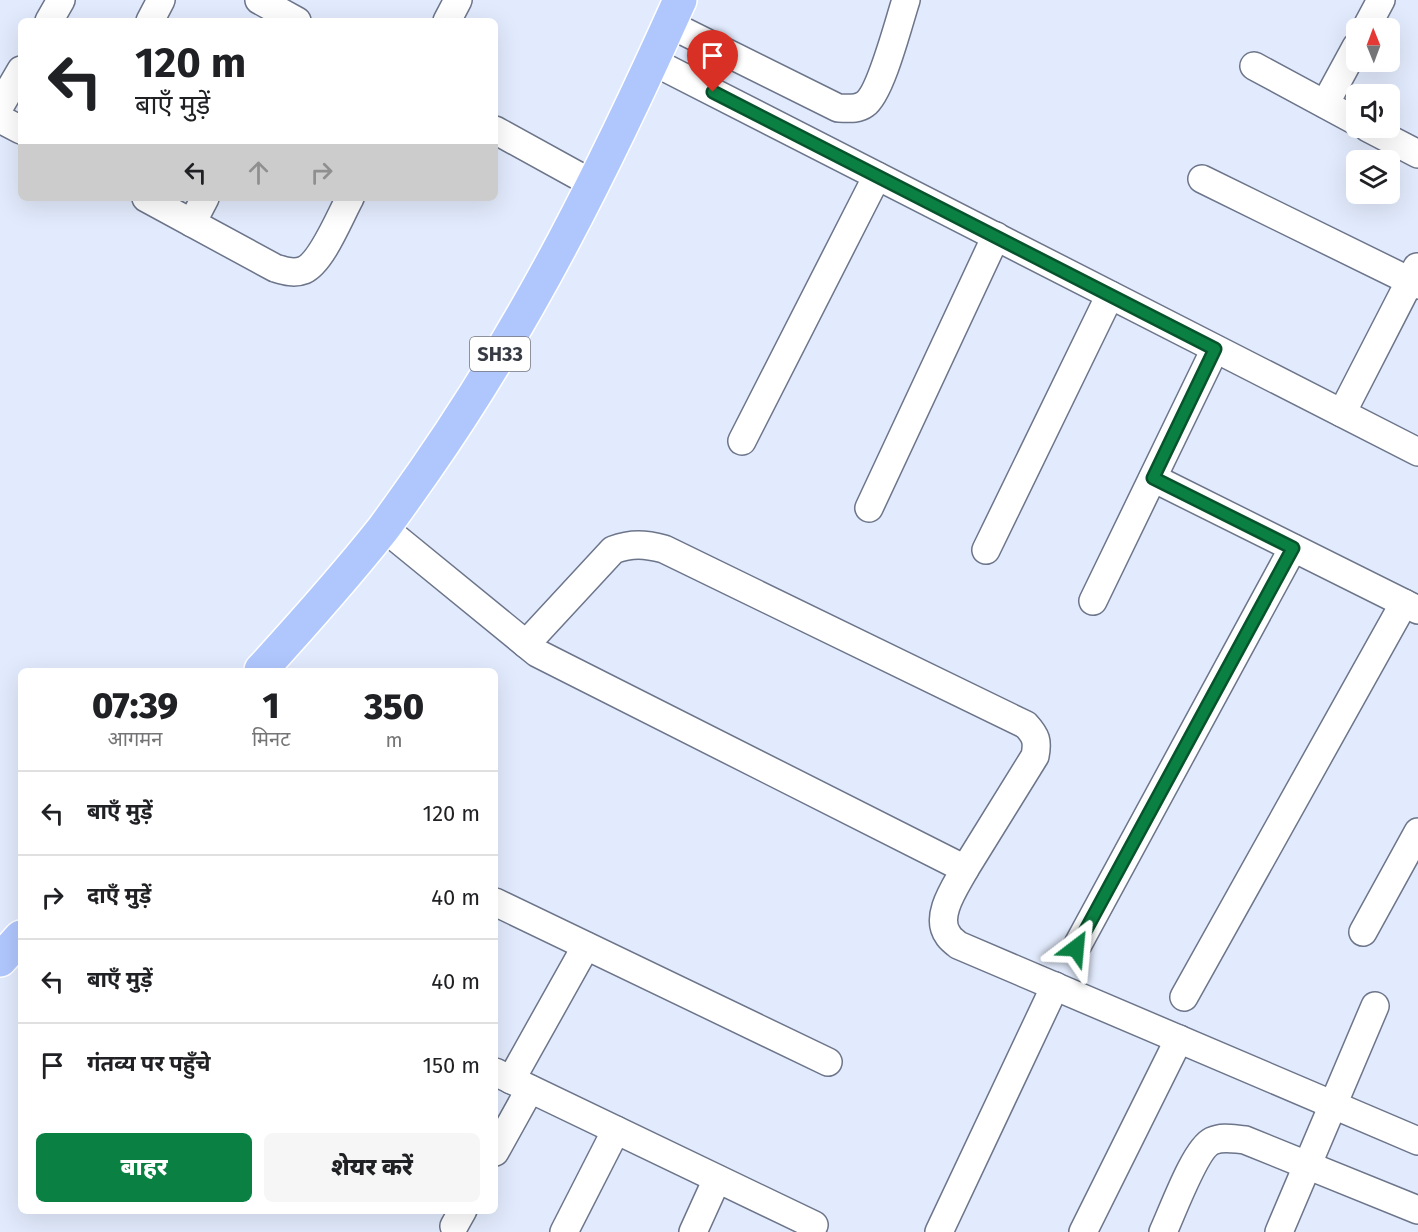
<!DOCTYPE html>
<html lang="hi">
<head>
<meta charset="utf-8">
<style>
  :root { --surface:#fff; --page:#f6f6f6; --text:#202124; --muted:#757577; --line:#e0e0e0; --accent:#0b8043 }
  body { margin:0; font-family:"Fira Sans","Noto Sans Devanagari",sans-serif; background:var(--page); color:var(--text); height:100vh; display:flex; flex-direction:column; font-size:22px; white-space:nowrap }
  * { box-sizing:border-box; margin:0 }
  p { font-size:20px; color:var(--muted) }
  .icon { flex:none; width:33px; height:33px; fill:none; stroke:currentColor; stroke-width:2; stroke-linecap:round; stroke-linejoin:round }
  .map { position:relative; flex:1; overflow:hidden }
  .side { position:absolute; left:18px; top:668px; width:480px; height:546px; display:flex; flex-direction:column; background:var(--surface); border-radius:9px; box-shadow:0 6px 24px #0002 }
  .side>* { flex:none }
  .top-card { position:absolute; left:18px; top:18px; width:480px; height:183px; border-radius:9px; box-shadow:0 6px 24px #0002; background:#fff; color:var(--text); overflow:hidden }
  .needle { width:39px; rotate:359deg }
  .buttons { position:absolute; left:1346px; top:18px; display:grid; gap:12px }
  .buttons a { display:grid; place-items:center; width:54px; height:54px; border-radius:9px; background:var(--surface); box-shadow:0 6px 24px #0002; font-size:30px }
  .pin { position:absolute; display:grid; place-items:center; width:51px; height:51px; color:#fff; margin:-62px -26px; border-radius:50% 50% 50% 0; rotate:-45deg; box-shadow:0 0 6px #0007 }
  .pin .icon { rotate:45deg }
  .me { position:absolute; width:66px; margin:-33px; rotate:29deg; stroke-linejoin:round; filter:drop-shadow(0 0 4px #0008) }
  .turn { display:flex; align-items:center; gap:21px; height:126px; padding:0 18px; font-size:27px }
  .turn .icon { width:78px; height:78px; stroke-width:2.5 }
  .turn b { display:block; font-size:42px; line-height:51px }
  .lanes { display:flex; align-items:center; height:57px; padding:0 18px; background:#0003; justify-content:center; gap:30px; direction:ltr }
  .lanes .off { opacity:.35 }
  .eta { display:flex; justify-content:space-evenly; align-items:center; height:102px; text-align:center }
  .eta b { font-size:36px; font-weight:800; line-height:42px }
  .primary-button { display:flex; gap:12px; margin-top:auto; padding:12px 18px }
  .primary-button a { flex:1; height:69px; border-radius:9px; background:var(--accent); color:#fff; font-size:24px; font-weight:800; line-height:69px; text-align:center }
  .primary-button a+a { background:var(--page); color:var(--text) }
  ul { padding:0; list-style:none }
  li { display:flex; align-items:center; gap:18px; height:84px; padding:0 18px; border-top:2px solid var(--line) }
  li div { flex:1 }
  li b { display:block; font-size:22px }
  li em { font-style:normal }
  .map>svg:first-child { display:block }
</style>
</head>
<body>
<div class="map">
<svg width="1418" height="1232" viewBox="0 0 1418 1232">
  <rect width="100%" height="100%" fill="#e2ebfd"/>
  <g fill="none" stroke-linecap="round" stroke-linejoin="round">
    <defs>
      <g id="street">
        <path d="M 259,0 L 297,21"/>
        <path d="M 49,21 L 61,0"/>
        <path d="M 150,21 L 161,0"/>
        <path d="M 447,21 L 458,0"/>
        <path d="M 669,24 L 838,108 C 847,108 857,110 865,104 C 881,93 899,21 906,0"/>
        <path d="M 1366,28 L 1381,0"/>
        <path d="M 652,61 L 1418,452"/>
        <path d="M 1254,66 L 1356,121"/>
        <path d="M 1325,104 L 1356,47"/>
        <path d="M 0,106 L 21,70"/>
        <path d="M 0,119 L 21,130"/>
        <path d="M 1368,128 L 1418,154"/>
        <path d="M 495,130 L 593,184"/>
        <path d="M 1202,179 L 1418,285"/>
        <path d="M 146,198 L 275,268 C 285,271 294,274 304,270 C 322,262 340,216 350,198"/>
        <path d="M 192,223 L 205,198"/>
        <path d="M 1342,413 L 1417,267"/>
        <path d="M 742,441 L 877,176"/>
        <path d="M 1153,478 L 1418,610"/>
        <path d="M 869,508 L 996,236"/>
        <path d="M 384,528 L 537,653 L 965,869 C 956,886 934,916 948,935 C 950,939 955,942 958,945 L 1418,1141"/>
        <path d="M 986,550 L 1110,295"/>
        <path d="M 1093,601 L 1215,349"/>
        <path d="M 526,644 L 613,550 C 632,543 645,544 664,549 L 1026,725 C 1036,736 1038,741 1035,756 L 965,869"/>
        <path d="M 495,902 L 828,1062"/>
        <path d="M 1363,932 L 1418,832"/>
        <path d="M 1076,948 L 1293,548"/>
        <path d="M 1184,997 L 1404,603"/>
        <path d="M 495,1072 L 814,1225"/>
        <path d="M 511,1080 L 586,946"/>
        <path d="M 495,1152 L 530,1089"/>
        <path d="M 454,1226 L 463,1210"/>
        <path d="M 564,1232 L 616,1130"/>
        <path d="M 693,1232 L 717,1179"/>
        <path d="M 939,1232 L 1055,986"/>
        <path d="M 1083,1232 L 1179,1039"/>
        <path d="M 1163,1232 C 1172,1213 1195,1149 1212,1141 C 1223,1136 1233,1139 1245,1140 L 1418,1210"/>
        <path d="M 1279,1232 L 1375,1006"/>
      </g>
      <g id="primary">
        <path d="M 261,670 C 303,624 344,578 383,529 C 397,510 411,490 425,470 C 527,324 607,163 680,0"/>
        <path d="M 0,960 L 21,937"/>
      </g>
    </defs>
    <!-- street casing -->
    <use href="#street" stroke="#6c758a" stroke-width="30"/>
    <!-- primary casing -->
    <use href="#primary" stroke="#fff" stroke-width="36"/>
    <!-- street -->
    <use href="#street" stroke="#fff" stroke-width="27"/>
    <!-- primary -->
    <use href="#primary" stroke="#b0c7fe" stroke-width="33"/>
  </g>
  <g fill="none" stroke-linecap="round" stroke-linejoin="round">
    <defs>
      <path id="route" d="M 713,92 L 1215,349 L 1153,478 L 1293,548 L 1076,948"/>
    </defs>
    <!-- route casing -->
    <use href="#route" stroke="#07532c" stroke-width="15"/>
    <!-- route -->
    <use href="#route" stroke="#0b8043" stroke-width="10"/>
  </g>
  <g text-anchor="middle" dominant-baseline="central" stroke-width="6" stroke-linejoin="round" paint-order="stroke">
    <!-- shield labels -->
    <rect fill="#fff" stroke="#73767c" stroke-width="1.5" x="470" y="337" width="60" height="34" rx="4.5"/>
    <g font-size="20" font-weight="bold" fill="#373b44">
      <text x="500" y="354">SH33</text>
    </g>
  </g>
</svg>
<div class="buttons">
<a><svg class="needle" viewBox="-14 -14 28 28"><path d="M0-13l5 13h-10z" fill="#e53935"/><path d="M0 13l5-13h-10z" fill="#757577"/></svg></a>
<a><svg class="icon" aria-label="sound" viewBox="0 0 24 24"><path d="M4 9h4l5-4v14l-5-4H4zM17 9q2 3 0 6"/></svg></a>
<a><svg class="icon" aria-label="layers" viewBox="0 0 24 24"><path d="M12 4l9 5-9 5-9-5zM3 14l9 5 9-5"/></svg></a>
</div>
<div class="pin" style="left:713px;top:92px;background:#d93025"><svg class="icon" aria-label="arrive" viewBox="0 0 24 24"><path d="M6 21V4h12l-3 4 3 4H6"/></svg></div>
<svg class="me" style="left:1076px;top:948px" viewBox="-20 -20 40 40"><path d="M0-17L14 15 0 8-14 15z" fill="#0b8043" stroke="#fff" stroke-width="4"/></svg>
<div class="top-card">
<div class="turn"><svg class="icon" aria-label="left" viewBox="0 0 24 24"><path d="M17 20v-9H6M10 6l-5 5 5 5"/></svg><div><b>120 m</b>बाएँ मुड़ें</div></div>
<div class="lanes"><svg class="icon" aria-label="left" viewBox="0 0 24 24"><path d="M17 20v-9H6M10 6l-5 5 5 5"/></svg><svg class="icon off" aria-label="ahead" viewBox="0 0 24 24"><path d="M12 20V5M6 11l6-6 6 6"/></svg><svg class="icon off" aria-label="right" viewBox="0 0 24 24"><path d="M7 20v-9h11M14 6l5 5-5 5"/></svg></div>
</div>
<section class="side">
<div class="eta">
<div><b>07:39</b><p>आगमन</p></div>
<div><b>1</b><p>मिनट</p></div>
<div><b>350</b><p>m</p></div>
</div>
<ul>
<li><svg class="icon" aria-label="left" viewBox="0 0 24 24"><path d="M17 20v-9H6M10 6l-5 5 5 5"/></svg><div><b>बाएँ मुड़ें</b></div><em>120 m</em></li>
<li><svg class="icon" aria-label="right" viewBox="0 0 24 24"><path d="M7 20v-9h11M14 6l5 5-5 5"/></svg><div><b>दाएँ मुड़ें</b></div><em>40 m</em></li>
<li><svg class="icon" aria-label="left" viewBox="0 0 24 24"><path d="M17 20v-9H6M10 6l-5 5 5 5"/></svg><div><b>बाएँ मुड़ें</b></div><em>40 m</em></li>
<li><svg class="icon" aria-label="arrive" viewBox="0 0 24 24"><path d="M6 21V4h12l-3 4 3 4H6"/></svg><div><b>गंतव्य पर पहुँचे</b></div><em>150 m</em></li>
</ul>
<div class="primary-button"><a>बाहर</a><a>शेयर करें</a></div>
</section>
</div>
</body>
</html>
